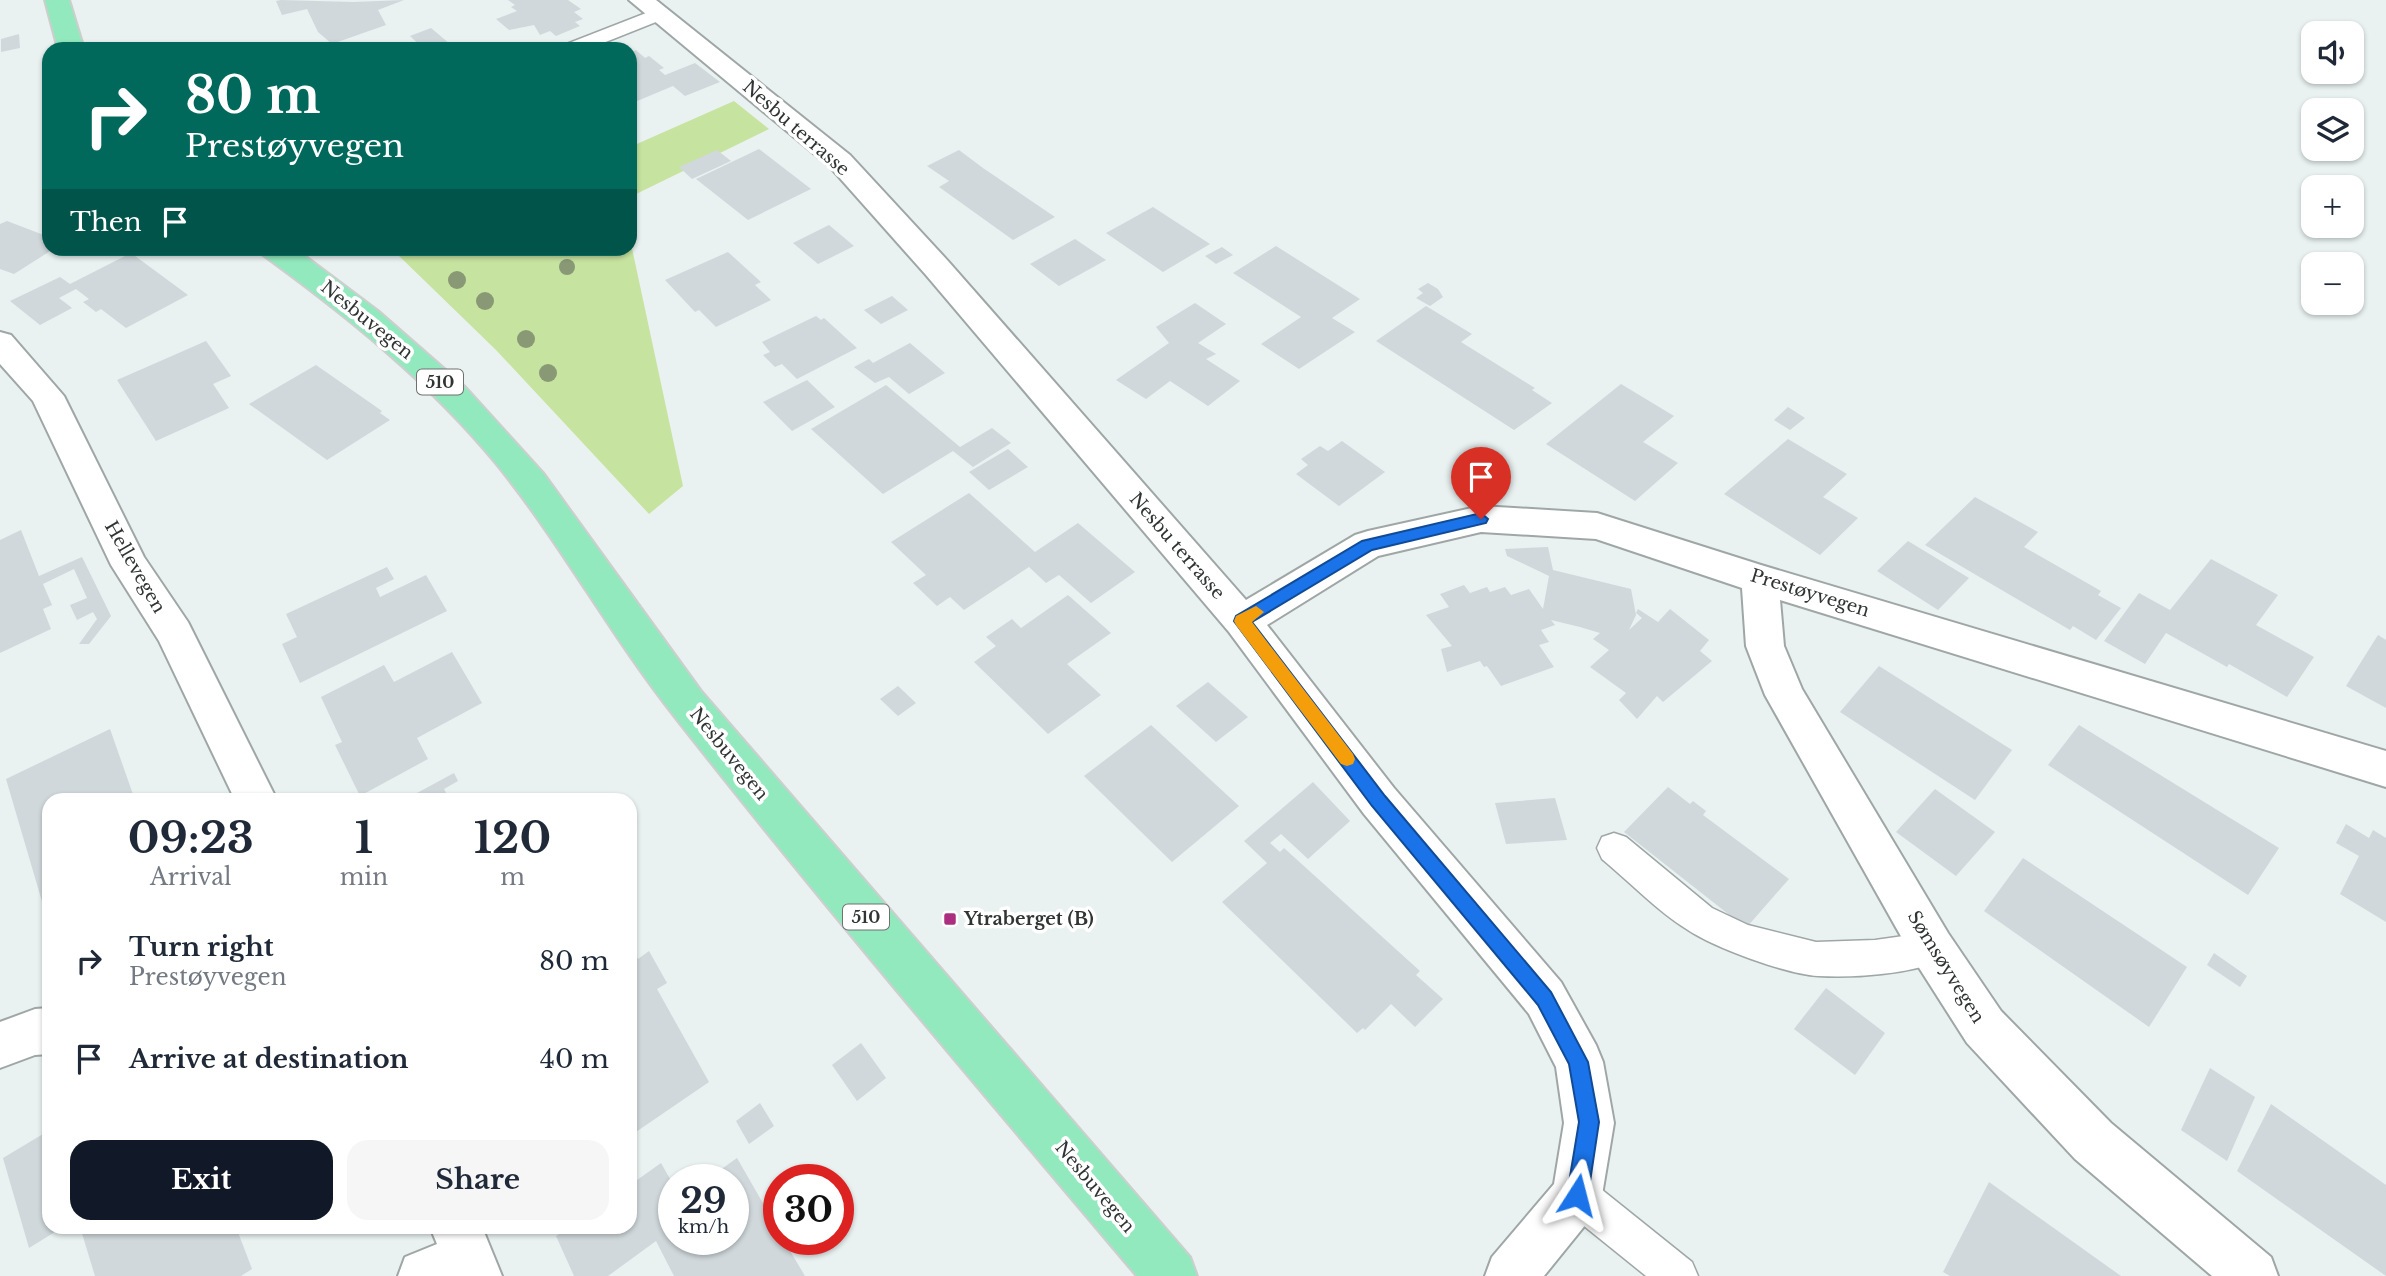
<!DOCTYPE html>
<html lang="en">
<head>
<meta charset="utf-8">
<style>
  :root { --surface:#fff; --page:#f6f6f7; --text:#1f2937; --muted:#747a83; --accent:#111827 }
  body { margin:0; font-family:"Libre Baskerville",serif; background:var(--page); color:var(--text); height:100vh; display:flex; flex-direction:column; font-size:26px; white-space:nowrap }
  * { box-sizing:border-box; margin:0 }
  p { font-size:23px; color:var(--muted) }
  .icon { flex:none; width:38px; height:38px; fill:none; stroke:currentColor; stroke-width:2; stroke-linecap:round; stroke-linejoin:round }
  .map { position:relative; flex:1; overflow:hidden }
  .drawer { position:absolute; left:42px; top:793px; width:595px; height:441px; display:flex; flex-direction:column; background:var(--surface); border-radius:21px; box-shadow:0 2px 5px #0004 }
  .drawer>* { flex:none }
  .top-card { position:absolute; left:42px; top:42px; width:595px; height:214px; border-radius:21px; box-shadow:0 2px 5px #0004; background:#00695c; color:#fff; overflow:hidden }
  .fabs { position:absolute; left:2301px; top:21px; display:grid; gap:14px }
  .fabs a { display:grid; place-items:center; width:63px; height:63px; border-radius:14px; background:var(--surface); box-shadow:0 2px 5px #0004; font-size:35px }
  .speed { position:absolute; left:658px; top:1164px; display:flex; gap:14px; font-size:35px; font-weight:700; text-align:center }
  .speed>* { display:grid; place-content:center; width:91px; height:91px; border-radius:50%; background:var(--surface); box-shadow:0 2px 5px #0004; line-height:1 }
  .speed small { font-size:18px; font-weight:400 }
  .speed .limit { border:10px solid #d22; background:#fff; color:#111 }
  .pin { position:absolute; display:grid; place-items:center; width:60px; height:60px; color:#fff; margin:-72px -30px; border-radius:50% 50% 50% 0; rotate:-45deg; box-shadow:0 0 7px #0007 }
  .pin .icon { rotate:45deg }
  .me { position:absolute; width:77px; margin:-38px; rotate:9deg; stroke-linejoin:round; filter:drop-shadow(0 0 5px #0008) }
  .turn { display:flex; align-items:center; gap:24px; height:147px; padding:0 28px; font-size:32px }
  .turn .icon { width:91px; height:91px; stroke-width:2.5 }
  .turn b { display:block; font-size:49px; line-height:60px }
  .then { display:flex; align-items:center; height:66px; padding:0 28px; background:#0003; gap:14px; font-size:26px }
  .eta { display:flex; justify-content:space-evenly; align-items:center; height:119px; text-align:center }
  .eta b { font-size:42px; font-weight:700; line-height:49px }
  .action { display:flex; gap:14px; margin-top:auto; padding:14px 28px }
  .action a { flex:1; height:80px; border-radius:21px; background:var(--accent); color:#fff; font-size:28px; font-weight:700; line-height:80px; text-align:center }
  .action a+a { background:var(--page); color:var(--text) }
  ul { padding:0; list-style:none }
  li { display:flex; align-items:center; gap:21px; height:98px; padding:0 28px }
  li div { flex:1 }
  li b { display:block; font-size:26px }
  li em { font-style:normal }
  .map>svg:first-child { display:block }
</style>
</head>
<body>
<div class="map">
<svg width="2386" height="1276" viewBox="0 0 2386 1276">
  <rect width="100%" height="100%" fill="#e9f2f1"/>
  <!-- green -->
  <g fill="#c7e3a0">
    <path d="M 734,101 L 769,129 L 630,197 L 630,147 Z"/>
    <path d="M 630,239 L 683,486 L 649,514 L 496,350 L 396,253 L 406,248 L 630,248 Z"/>
  </g>
  <!-- building -->
  <g fill="#d0d8db">
    <path d="M 281,0 L 353,2 L 404,0 L 378,10 L 386,25 L 332,44 L 318,32 L 307,9 L 282,15 L 276,1 Z"/>
    <path d="M 508,0 L 568,0 L 581,9 L 574,12 L 583,19 L 575,22 L 580,26 L 556,36 L 550,31 L 540,35 L 534,25 L 509,30 L 496,19 L 517,11 L 511,7 L 515,5 Z"/>
    <path d="M 431,28 L 450,44 L 438,49 L 424,49 L 410,36 Z"/>
    <path d="M 19,34 L 20,48 L 1,52 L 1,39 Z"/>
    <path d="M 636,50 L 645,58 L 649,56 L 664,68 L 659,70 L 665,75 L 695,63 L 720,82 L 685,96 L 673,86 L 630,104 L 630,53 Z"/>
    <path d="M 759,149 L 811,189 L 748,220 L 696,179 Z"/>
    <path d="M 717,150 L 731,161 L 692,179 L 679,167 Z"/>
    <path d="M 959,150 L 983,168 L 1055,217 L 1013,240 L 939,187 L 949,181 L 927,166 Z"/>
    <path d="M 1153,207 L 1210,244 L 1163,272 L 1106,233 Z"/>
    <path d="M 7,221 L 49,237 L 49,248 L 55,248 L 14,274 L 0,269 L 0,224 Z"/>
    <path d="M 829,225 L 854,246 L 818,264 L 793,243 Z"/>
    <path d="M 1075,239 L 1106,260 L 1059,286 L 1030,264 Z"/>
    <path d="M 1276,246 L 1360,299 L 1332,318 L 1355,332 L 1299,369 L 1261,344 L 1301,317 L 1233,273 Z"/>
    <path d="M 1222,247 L 1233,255 L 1216,264 L 1205,256 Z"/>
    <path d="M 728,252 L 761,282 L 755,285 L 771,300 L 716,327 L 699,310 L 695,312 L 665,280 Z"/>
    <path d="M 131,253 L 188,295 L 126,328 L 101,309 L 96,312 L 83,302 L 89,299 L 76,289 L 59,298 L 72,308 L 40,325 L 10,301 L 60,277 L 70,284 Z"/>
    <path d="M 1428,283 L 1438,289 L 1443,297 L 1430,306 L 1416,298 L 1423,293 L 1418,289 Z"/>
    <path d="M 892,296 L 908,310 L 881,324 L 864,310 Z"/>
    <path d="M 1195,303 L 1226,324 L 1198,343 L 1216,354 L 1206,359 L 1240,381 L 1208,406 L 1170,381 L 1146,399 L 1116,380 L 1169,343 L 1156,327 Z"/>
    <path d="M 1426,306 L 1472,334 L 1461,342 L 1535,388 L 1532,390 L 1552,403 L 1514,430 L 1376,341 Z"/>
    <path d="M 816,316 L 821,320 L 824,318 L 857,348 L 797,379 L 782,364 L 775,367 L 763,355 L 770,352 L 762,342 Z"/>
    <path d="M 206,341 L 231,376 L 213,384 L 229,408 L 156,441 L 117,380 Z"/>
    <path d="M 910,343 L 945,373 L 909,394 L 889,377 L 875,383 L 854,367 L 869,359 L 873,363 Z"/>
    <path d="M 316,365 L 382,411 L 380,413 L 390,420 L 327,460 L 249,404 Z"/>
    <path d="M 807,380 L 835,407 L 792,431 L 763,402 Z"/>
    <path d="M 1621,384 L 1674,416 L 1643,442 L 1678,463 L 1635,501 L 1546,444 Z"/>
    <path d="M 886,385 L 960,447 L 992,428 L 1011,443 L 973,467 L 953,451 L 883,494 L 811,429 Z"/>
    <path d="M 1788,407 L 1805,418 L 1790,430 L 1774,420 Z"/>
    <path d="M 1788,439 L 1847,474 L 1823,497 L 1858,518 L 1820,555 L 1724,494 Z"/>
    <path d="M 1342,441 L 1385,472 L 1339,506 L 1296,474 L 1308,465 L 1301,459 L 1320,446 L 1328,451 Z"/>
    <path d="M 1008,449 L 1028,467 L 989,490 L 969,472 Z"/>
    <path d="M 969,493 L 1035,552 L 1078,523 L 1135,572 L 1091,603 L 1059,575 L 1046,583 L 1029,567 L 964,610 L 950,597 L 937,606 L 913,583 L 926,575 L 891,542 Z"/>
    <path d="M 1975,497 L 2038,532 L 2024,547 L 2101,591 L 2098,595 L 2121,608 L 2096,640 L 2073,626 L 2070,630 L 1925,545 Z"/>
    <path d="M 21,530 L 39,576 L 82,557 L 111,616 L 89,644 L 79,644 L 97,619 L 93,612 L 77,620 L 70,605 L 87,598 L 74,569 L 43,584 L 52,605 L 43,609 L 51,629 L 0,653 L 0,540 Z"/>
    <path d="M 1908,541 L 1969,578 L 1938,610 L 1877,571 Z"/>
    <path d="M 1548,547 L 1553,570 L 1631,589 L 1636,615 L 1629,630 L 1642,618 L 1636,613 L 1638,609 L 1658,622 L 1670,609 L 1709,640 L 1700,651 L 1712,661 L 1663,702 L 1657,696 L 1637,719 L 1619,700 L 1626,693 L 1590,667 L 1609,650 L 1593,639 L 1600,633 L 1580,627 L 1551,620 L 1555,625 L 1541,630 L 1549,642 L 1539,645 L 1554,667 L 1501,686 L 1487,666 L 1484,667 L 1480,661 L 1447,672 L 1441,649 L 1452,646 L 1426,615 L 1449,607 L 1440,594 L 1464,585 L 1470,593 L 1487,587 L 1490,592 L 1505,587 L 1511,595 L 1529,589 L 1543,609 L 1549,576 L 1507,556 L 1505,549 Z"/>
    <path d="M 2211,559 L 2278,595 L 2256,625 L 2314,657 L 2287,697 L 2229,664 L 2227,667 L 2166,633 L 2145,664 L 2104,641 L 2139,593 L 2170,610 Z"/>
    <path d="M 387,567 L 394,579 L 376,588 L 380,597 L 426,575 L 447,611 L 300,683 L 282,644 L 297,637 L 286,614 Z"/>
    <path d="M 1068,595 L 1111,633 L 1067,664 L 1101,695 L 1048,734 L 974,662 L 996,646 L 986,637 L 1012,619 L 1021,628 Z"/>
    <path d="M 2378,635 L 2386,640 L 2386,708 L 2346,686 Z"/>
    <path d="M 452,652 L 482,703 L 417,738 L 428,759 L 360,796 L 335,745 L 342,742 L 321,697 L 384,665 L 394,682 Z"/>
    <path d="M 1879,666 L 2012,750 L 1975,800 L 1840,712 Z"/>
    <path d="M 1208,682 L 1248,717 L 1216,742 L 1176,706 Z"/>
    <path d="M 898,686 L 916,703 L 898,716 L 880,699 Z"/>
    <path d="M 1151,725 L 1239,806 L 1172,862 L 1084,776 Z"/>
    <path d="M 2079,725 L 2279,848 L 2248,895 L 2048,765 Z"/>
    <path d="M 110,729 L 135,800 L 49,800 L 48,922 L 6,779 Z"/>
    <path d="M 454,773 L 458,781 L 444,789 L 450,800 L 404,800 Z"/>
    <path d="M 1313,782 L 1350,821 L 1308,859 L 1281,834 L 1270,843 L 1280,852 L 1284,848 L 1420,971 L 1416,975 L 1443,999 L 1415,1027 L 1391,1004 L 1365,1030 L 1363,1028 L 1357,1033 L 1222,902 L 1267,863 L 1244,841 Z"/>
    <path d="M 1668,787 L 1690,804 L 1693,801 L 1706,811 L 1703,815 L 1789,879 L 1746,928 L 1624,832 Z"/>
    <path d="M 1935,789 L 1995,832 L 1956,876 L 1896,832 Z"/>
    <path d="M 1555,798 L 1567,840 L 1506,844 L 1495,803 Z"/>
    <path d="M 2346,824 L 2369,838 L 2373,830 L 2386,838 L 2386,922 L 2340,894 L 2359,856 L 2336,843 Z"/>
    <path d="M 2023,858 L 2187,967 L 2149,1027 L 1984,911 Z"/>
    <path d="M 630,944 L 638,959 L 649,951 L 667,983 L 657,989 L 709,1082 L 630,1136 Z"/>
    <path d="M 2214,953 L 2247,976 L 2240,987 L 2207,965 Z"/>
    <path d="M 1826,988 L 1885,1033 L 1855,1075 L 1794,1029 Z"/>
    <path d="M 861,1043 L 886,1078 L 857,1101 L 832,1065 Z"/>
    <path d="M 2210,1068 L 2255,1097 L 2227,1161 L 2181,1130 Z"/>
    <path d="M 760,1103 L 774,1126 L 749,1144 L 736,1121 Z"/>
    <path d="M 2271,1104 L 2386,1185 L 2386,1276 L 2237,1171 Z"/>
    <path d="M 48,1131 L 49,1227 L 63,1227 L 29,1248 L 3,1158 Z"/>
    <path d="M 737,1158 L 779,1231 L 779,1239 L 783,1239 L 805,1276 L 674,1276 L 656,1241 L 608,1276 L 574,1276 L 556,1236 L 570,1227 L 630,1227 L 630,1185 L 661,1163 L 674,1186 L 674,1239 L 733,1239 L 733,1180 L 706,1180 Z"/>
    <path d="M 1989,1182 L 2121,1276 L 1950,1276 L 1943,1272 Z"/>
    <path d="M 80,1227 L 236,1227 L 252,1269 L 241,1276 L 95,1276 Z"/>
  </g>
  <g fill="none" stroke-linecap="round" stroke-linejoin="round">
    <defs>
      <g id="lane">
        <path d="M 659,8 L 666,10 L 669,14 L 666,18 L 588,49 L 561,49 L 564,45 Z"/>
        <path d="M 1614,833 L 1626,837 L 1712,908 L 1748,925 L 1816,942 L 1875,940 L 1932,932 L 1944,936 L 1950,948 L 1944,960 C 1907,974 1858,978 1818,976 C 1786,974 1715,948 1688,930 C 1657,911 1630,882 1602,859 L 1597,848 L 1602,837 Z"/>
        <path d="M 1577,1175 L 1591,1181 L 1692,1262 L 1698,1276 L 1646,1276 L 1563,1209 L 1557,1195 L 1563,1181 Z"/>
      </g>
      <g id="street">
        <path d="M 629,0 L 656,0 L 850,155 L 948,261 L 1246,600 L 1355,535 L 1368,531 L 1481,506 L 1597,513 L 1761,565 L 2386,751 L 2386,787 L 1780,600 L 1784,646 L 1802,689 L 1948,933 L 2001,1011 L 2111,1123 L 2271,1257 L 2278,1276 L 2212,1276 L 2075,1159 L 1967,1043 L 1916,963 L 1765,695 L 1746,646 L 1742,588 L 1596,539 L 1481,532 L 1378,556 L 1267,625 L 1394,788 L 1561,982 L 1596,1045 L 1603,1062 L 1614,1123 L 1602,1195 L 1595,1213 L 1544,1276 L 1485,1276 L 1492,1257 L 1554,1184 L 1564,1123 L 1556,1067 L 1529,1014 L 1364,814 L 1229,632 L 926,275 L 830,167 Z"/>
        <path d="M 0,332 L 11,335 L 64,396 L 144,557 L 188,622 L 277,800 L 235,800 L 159,641 L 111,565 L 33,401 L 0,364 Z"/>
        <path d="M 49,1008 L 49,1054 L 35,1055 L 0,1068 L 0,1022 L 35,1009 Z"/>
        <path d="M 430,1227 L 482,1227 L 502,1276 L 398,1276 L 405,1257 L 437,1244 Z"/>
      </g>
      <g id="primary">
        <path d="M 45,0 L 69,0 L 84,49 L 58,49 Z"/>
        <path d="M 259,248 L 294,248 L 378,311 L 465,387 L 543,473 L 701,691 L 1190,1257 L 1197,1276 L 1137,1276 C 981,1091 824,907 675,717 C 610,635 561,543 495,462 C 429,382 347,316 263,255 Z"/>
      </g>
    </defs>
    <!-- lane casing -->
    <use href="#lane" stroke="#9fa7a6" stroke-width="3"/>
    <!-- street casing -->
    <use href="#street" stroke="#9fa7a6" stroke-width="4"/>
    <!-- primary casing -->
    <use href="#primary" stroke="#cecece" stroke-width="4"/>
    <!-- lane -->
    <use href="#lane" fill="#fff" fill-rule="evenodd"/>
    <!-- street -->
    <use href="#street" fill="#fff" fill-rule="evenodd"/>
    <!-- primary -->
    <use href="#primary" fill="#93e9be" fill-rule="evenodd"/>
  </g>
  <!-- trees -->
  <g fill="#899976">
    <circle cx="567" cy="267" r="8"/>
    <circle cx="457" cy="280" r="9"/>
    <circle cx="485" cy="301" r="9"/>
    <circle cx="526" cy="339" r="9"/>
    <circle cx="548" cy="373" r="9"/>
  </g>
  <!-- route -->
  <path fill="#1a73e8" stroke="#114b97" stroke-width="2" d="M 1481,513 L 1488,519 L 1486,523 L 1372,550 L 1252,622 L 1385,796 L 1551,992 L 1588,1062 L 1599,1122 L 1588,1195 L 1585,1203 L 1577,1206 L 1570,1203 L 1567,1195 L 1579,1122 L 1569,1064 L 1538,1005 L 1372,806 L 1234,621 L 1236,616 L 1362,541 Z"/>
  <!-- slow -->
  <path fill="#f59e0b" d="M 1256,606 L 1264,612 L 1252,622 L 1353,754 L 1355,759 L 1353,764 L 1347,766 L 1341,764 L 1236,625 L 1234,621 L 1236,616 Z"/>
  <!-- markers -->
  <rect fill="#ab2e7f" stroke="#fff" stroke-width="2.5" x="943" y="912" width="14" height="14" rx="3.5"/>
  <g text-anchor="middle" dominant-baseline="central" stroke-width="7" stroke-linejoin="round" paint-order="stroke">
    <!-- shield labels -->
    <g fill="#fff" stroke="#6f7171" stroke-width="2">
      <rect x="417" y="369.5" width="46" height="25" rx="5"/>
      <rect x="843" y="904.5" width="46" height="25" rx="5"/>
    </g>
    <g font-size="16" font-weight="bold" fill="#313434">
      <text x="440" y="382">510</text>
      <text x="866" y="917">510</text>
    </g>
    <!-- street labels -->
    <g font-size="18" fill="#313434" stroke="#fff">
      <text transform="translate(796 128) rotate(41)">Nesbu terrasse</text>
      <text transform="translate(367 320) rotate(39)">Nesbuvegen</text>
      <text transform="translate(1177 546) rotate(49)">Nesbu terrasse</text>
      <text transform="translate(135 567) rotate(60)">Hellevegen</text>
      <text transform="translate(1810 593) rotate(17)">Prestøyvegen</text>
      <text transform="translate(729 754) rotate(51)">Nesbuvegen</text>
      <text transform="translate(1946 967) rotate(58)">Sømsøyvegen</text>
      <text transform="translate(1095 1187) rotate(50)">Nesbuvegen</text>
    </g>
    <!-- poi labels -->
    <g font-size="18" font-weight="bold" fill="#313434" stroke="#fff" text-anchor="start">
      <text x="964" y="919">Ytraberget (B)</text>
    </g>
  </g>
</svg>
<div class="fabs">
<a><svg class="icon" aria-label="sound" viewBox="0 0 24 24"><path d="M4 9h4l5-4v14l-5-4H4zM17 9q2 3 0 6"/></svg></a>
<a><svg class="icon" aria-label="layers" viewBox="0 0 24 24"><path d="M12 4l9 5-9 5-9-5zM3 14l9 5 9-5"/></svg></a>
<a>+</a>
<a>−</a>
</div>
<div class="speed"><div>29<small>km/h</small></div><div class="limit">30</div></div>
<div class="pin" style="left:1481px;top:519px;background:#d93025"><svg class="icon" aria-label="arrive" viewBox="0 0 24 24"><path d="M6 21V4h12l-3 4 3 4H6"/></svg></div>
<svg class="me" style="left:1577px;top:1195px" viewBox="-20 -20 40 40"><path d="M0-17L14 15 0 8-14 15z" fill="#1a73e8" stroke="#fff" stroke-width="4"/></svg>
<div class="top-card">
<div class="turn"><svg class="icon" aria-label="right" viewBox="0 0 24 24"><path d="M7 20v-9h11M14 6l5 5-5 5"/></svg><div><b>80 m</b>Prestøyvegen</div></div>
<div class="then">Then<svg class="icon" aria-label="arrive" viewBox="0 0 24 24"><path d="M6 21V4h12l-3 4 3 4H6"/></svg></div>
</div>
<section class="drawer">
<div class="eta">
<div><b>09:23</b><p>Arrival</p></div>
<div><b>1</b><p>min</p></div>
<div><b>120</b><p>m</p></div>
</div>
<ul>
<li><svg class="icon" aria-label="right" viewBox="0 0 24 24"><path d="M7 20v-9h11M14 6l5 5-5 5"/></svg><div><b>Turn right</b><p>Prestøyvegen</p></div><em>80 m</em></li>
<li><svg class="icon" aria-label="arrive" viewBox="0 0 24 24"><path d="M6 21V4h12l-3 4 3 4H6"/></svg><div><b>Arrive at destination</b></div><em>40 m</em></li>
</ul>
<div class="action"><a>Exit</a><a>Share</a></div>
</section>
</div>
</body>
</html>
